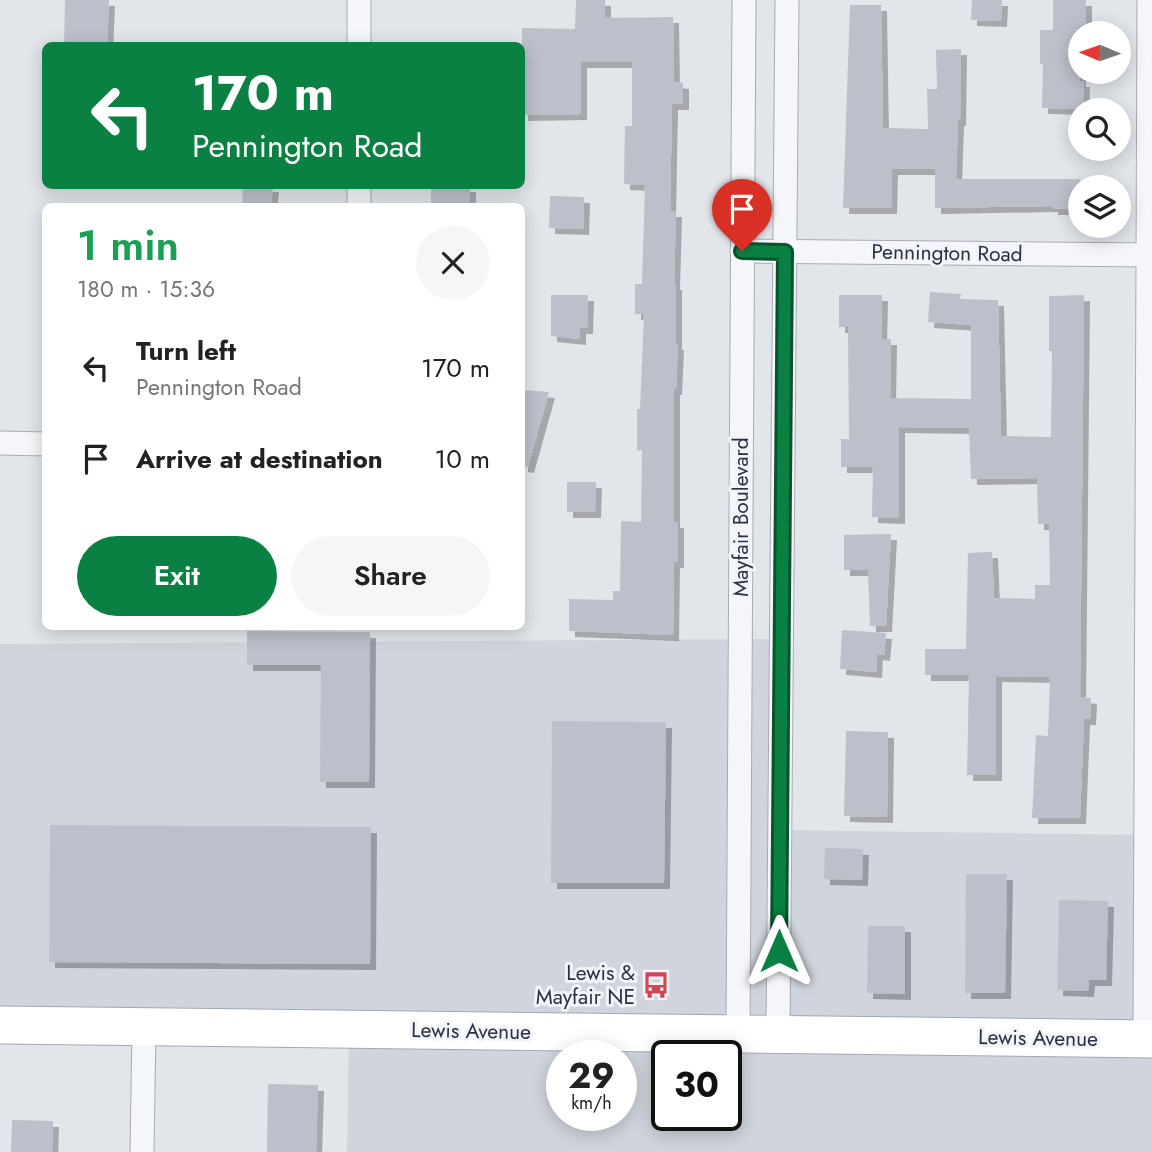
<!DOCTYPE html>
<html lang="en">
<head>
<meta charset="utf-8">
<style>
  :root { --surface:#fff; --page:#f6f6f6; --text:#222; --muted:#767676; --accent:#0b8043 }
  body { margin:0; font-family:Jost,sans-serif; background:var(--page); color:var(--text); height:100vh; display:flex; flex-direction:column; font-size:26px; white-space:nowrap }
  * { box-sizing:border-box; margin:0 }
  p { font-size:23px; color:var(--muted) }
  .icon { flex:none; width:38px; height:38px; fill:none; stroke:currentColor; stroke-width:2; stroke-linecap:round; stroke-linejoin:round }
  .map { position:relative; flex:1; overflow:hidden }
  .details { position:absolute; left:42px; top:203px; width:483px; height:427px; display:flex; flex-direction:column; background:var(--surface); border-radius:10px; box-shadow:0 4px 18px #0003 }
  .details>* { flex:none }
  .guide { position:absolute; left:42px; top:42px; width:483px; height:147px; border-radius:10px; box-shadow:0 4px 18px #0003; background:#0b8043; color:#fff; overflow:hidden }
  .needle { width:46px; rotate:272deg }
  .tools { position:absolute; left:1068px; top:21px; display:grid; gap:14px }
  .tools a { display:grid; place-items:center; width:63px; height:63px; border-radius:50%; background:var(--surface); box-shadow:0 4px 18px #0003; font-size:35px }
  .speed { position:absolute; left:546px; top:1040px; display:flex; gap:14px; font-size:35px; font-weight:700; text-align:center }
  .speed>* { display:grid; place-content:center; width:91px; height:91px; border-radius:50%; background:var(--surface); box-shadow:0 4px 18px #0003; line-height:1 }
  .speed small { font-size:18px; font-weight:400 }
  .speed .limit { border:4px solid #111; border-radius:10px; background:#fff; color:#111 }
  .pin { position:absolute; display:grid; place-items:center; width:60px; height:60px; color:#fff; margin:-72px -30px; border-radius:50% 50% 50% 0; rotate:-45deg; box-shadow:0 0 7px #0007 }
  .pin .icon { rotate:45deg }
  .me { position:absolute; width:77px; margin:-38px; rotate:0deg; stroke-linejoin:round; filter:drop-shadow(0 0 5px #0008) }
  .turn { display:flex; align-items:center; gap:24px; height:147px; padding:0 35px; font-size:32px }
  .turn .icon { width:91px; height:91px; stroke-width:2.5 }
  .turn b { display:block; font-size:49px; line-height:60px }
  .round { display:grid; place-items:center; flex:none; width:74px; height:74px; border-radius:37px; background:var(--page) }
  .summary { display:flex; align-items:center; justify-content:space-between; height:119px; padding:0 35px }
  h1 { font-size:42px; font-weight:600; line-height:52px; color:#1e9e55 }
  .cta { display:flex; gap:14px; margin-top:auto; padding:14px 35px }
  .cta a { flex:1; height:80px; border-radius:42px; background:var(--accent); color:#fff; font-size:28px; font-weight:600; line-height:80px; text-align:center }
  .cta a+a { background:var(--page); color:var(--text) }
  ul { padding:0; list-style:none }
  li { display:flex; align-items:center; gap:21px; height:91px; padding:0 35px }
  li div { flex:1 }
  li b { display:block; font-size:26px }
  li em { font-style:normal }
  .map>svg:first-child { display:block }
</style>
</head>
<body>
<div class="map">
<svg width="1152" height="1152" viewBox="0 0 1152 1152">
  <defs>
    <filter id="shadow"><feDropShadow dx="6" dy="6" stdDeviation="0" flood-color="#0004"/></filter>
  </defs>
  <rect width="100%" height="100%" fill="#e2e5ea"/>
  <!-- built -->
  <path fill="#d0d4dc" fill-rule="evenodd" d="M 783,639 L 780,830 L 1152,835 L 1152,1152 L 347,1152 L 349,1031 L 0,1027 L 0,644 ZM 562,1055 L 621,1055 L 621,1115 L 562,1115 ZM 667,1055 L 726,1055 L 726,1115 L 667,1115 Z"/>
  <!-- building -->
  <g fill="#bcc0ca" filter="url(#shadow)">
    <path d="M 65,0 L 109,0 L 107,46 L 64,46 Z"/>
    <path d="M 576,0 L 605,0 L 605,18 L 673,17 L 674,82 L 683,83 L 683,104 L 672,104 L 670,211 L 676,211 L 674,284 L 676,284 L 676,344 L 678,344 L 676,389 L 674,389 L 674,522 L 678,522 L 678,562 L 674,562 L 673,635 L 569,631 L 569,599 L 613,600 L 613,591 L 620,591 L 621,521 L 641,522 L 642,450 L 637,451 L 637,409 L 640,409 L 644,314 L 635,314 L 635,284 L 642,284 L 645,185 L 624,184 L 625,126 L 632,126 L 632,62 L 581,62 L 581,114 L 522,115 L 522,28 L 575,29 Z"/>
    <path d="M 972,0 L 1002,0 L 1001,21 L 971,20 Z"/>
    <path d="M 1053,0 L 1086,0 L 1086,33 L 1080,33 L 1080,81 L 1084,81 L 1083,109 L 1042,108 L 1043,64 L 1040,64 L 1040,30 L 1053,30 Z"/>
    <path d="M 850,5 L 881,5 L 883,128 L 928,129 L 927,89 L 937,89 L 936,50 L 961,49 L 960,120 L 958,120 L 956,179 L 1080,179 L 1080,209 L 1052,209 L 1052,206 L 935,208 L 935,169 L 892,169 L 891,208 L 843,208 Z"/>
    <path d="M 243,186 L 273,186 L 271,206 L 242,206 Z"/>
    <rect x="431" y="186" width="39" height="20"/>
    <path d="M 550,196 L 584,197 L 583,229 L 549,228 Z"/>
    <path d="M 930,292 L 961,294 L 960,299 L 998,300 L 1001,436 L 1051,437 L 1052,351 L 1049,351 L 1049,296 L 1084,295 L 1080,697 L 1091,698 L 1090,719 L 1084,719 L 1080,818 L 1032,818 L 1036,735 L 1048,736 L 1050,677 L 996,676 L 996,775 L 967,775 L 969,675 L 925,675 L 925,649 L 966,649 L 968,553 L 992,552 L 994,598 L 1035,599 L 1035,585 L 1050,585 L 1049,524 L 1038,524 L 1037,478 L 971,479 L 969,428 L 899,427 L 899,518 L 872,517 L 873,467 L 841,467 L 841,439 L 849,439 L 848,327 L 839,327 L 839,295 L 882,295 L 881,339 L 891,339 L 890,398 L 971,399 L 971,325 L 928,322 Z"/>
    <path d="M 551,295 L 588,295 L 587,328 L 580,328 L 580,339 L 551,336 Z"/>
    <path d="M 522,390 L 549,392 L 528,467 L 522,466 Z"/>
    <path d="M 567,482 L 596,482 L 595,512 L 567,512 Z"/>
    <path d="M 891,534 L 886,626 L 870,626 L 868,570 L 844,570 L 844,535 Z"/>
    <path d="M 842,630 L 886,633 L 884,655 L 877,654 L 876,672 L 840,669 Z"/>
    <path d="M 247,631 L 370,632 L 369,782 L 320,782 L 321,665 L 247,665 Z"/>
    <path d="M 552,721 L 666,722 L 664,883 L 551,883 Z"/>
    <path d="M 846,731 L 888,732 L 887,817 L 844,816 Z"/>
    <path d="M 50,825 L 371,827 L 370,964 L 49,962 Z"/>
    <path d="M 825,848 L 863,849 L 862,880 L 824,879 Z"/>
    <path d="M 966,874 L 1007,874 L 1005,993 L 965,993 Z"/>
    <path d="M 1059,900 L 1108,901 L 1106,980 L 1089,980 L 1088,991 L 1057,990 Z"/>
    <path d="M 868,926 L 905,926 L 905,994 L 867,993 Z"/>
    <path d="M 268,1084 L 318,1085 L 316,1152 L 267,1152 Z"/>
    <path d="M 12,1120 L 53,1121 L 52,1152 L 11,1152 Z"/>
  </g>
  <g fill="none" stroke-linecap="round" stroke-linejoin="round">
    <defs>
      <g id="minor">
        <path d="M 359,46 L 359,0"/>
        <path d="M 359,206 L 359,186"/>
        <path d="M 742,251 L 1152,255"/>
        <path d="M 0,443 L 46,444"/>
        <path d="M 738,1034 L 744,0"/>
        <path d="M 778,1035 L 787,0"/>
        <path d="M 1145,1039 L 1149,0"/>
        <path d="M 142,1152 L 144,1027"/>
      </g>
      <path id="primary" d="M 0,1025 L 1152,1039"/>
    </defs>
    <!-- minor casing -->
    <use href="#minor" stroke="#a7abb5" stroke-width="25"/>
    <!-- primary casing -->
    <use href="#primary" stroke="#a1a8b6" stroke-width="39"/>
    <!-- minor -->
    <use href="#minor" stroke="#f5f6f9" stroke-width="23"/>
    <!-- primary -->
    <use href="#primary" stroke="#fff" stroke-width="37"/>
  </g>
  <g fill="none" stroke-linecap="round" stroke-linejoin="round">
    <defs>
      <path id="route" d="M 742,251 L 785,252 L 779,951"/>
    </defs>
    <!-- route casing -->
    <use href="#route" stroke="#07532c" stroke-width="18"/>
    <!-- route -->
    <use href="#route" stroke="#0b8043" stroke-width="12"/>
  </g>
  <!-- icons -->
  <defs>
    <symbol id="bus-bare" viewBox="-9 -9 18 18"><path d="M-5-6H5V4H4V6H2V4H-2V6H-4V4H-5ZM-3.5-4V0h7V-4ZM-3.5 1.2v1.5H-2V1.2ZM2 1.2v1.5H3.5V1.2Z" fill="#d04652" stroke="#f2f4f8" stroke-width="2.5" paint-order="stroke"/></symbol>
  </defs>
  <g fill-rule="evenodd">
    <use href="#bus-bare" x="637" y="966" width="38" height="38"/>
  </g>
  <g text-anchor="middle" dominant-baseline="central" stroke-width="6" stroke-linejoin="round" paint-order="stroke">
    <!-- street labels -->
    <g font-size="21" fill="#2a3143" stroke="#f2f4f8">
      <text transform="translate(947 253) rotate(1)">Pennington Road</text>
      <text transform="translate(741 517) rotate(-90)">Mayfair Boulevard</text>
      <text transform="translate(471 1031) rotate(1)">Lewis Avenue</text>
      <text transform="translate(1038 1038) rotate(1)">Lewis Avenue</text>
    </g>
    <!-- poi labels -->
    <g font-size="21" fill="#2a3143" stroke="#f2f4f8" text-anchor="end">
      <text x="635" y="973">Lewis &amp;<tspan x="635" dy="24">Mayfair NE</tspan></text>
    </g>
  </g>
</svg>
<div class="tools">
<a><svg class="needle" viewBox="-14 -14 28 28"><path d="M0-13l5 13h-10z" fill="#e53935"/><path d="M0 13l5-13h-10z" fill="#767676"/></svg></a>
<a><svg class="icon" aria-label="search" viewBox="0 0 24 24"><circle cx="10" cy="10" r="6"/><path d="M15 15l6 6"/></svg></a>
<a><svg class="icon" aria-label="layers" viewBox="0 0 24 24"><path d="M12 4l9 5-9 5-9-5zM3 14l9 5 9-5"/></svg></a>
</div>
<div class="speed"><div>29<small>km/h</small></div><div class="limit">30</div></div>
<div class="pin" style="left:742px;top:251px;background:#d93025"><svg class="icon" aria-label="arrive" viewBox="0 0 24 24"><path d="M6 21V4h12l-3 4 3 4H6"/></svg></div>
<svg class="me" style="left:779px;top:951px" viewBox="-20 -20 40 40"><path d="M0-17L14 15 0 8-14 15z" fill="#0b8043" stroke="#fff" stroke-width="4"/></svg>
<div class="guide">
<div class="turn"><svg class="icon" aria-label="left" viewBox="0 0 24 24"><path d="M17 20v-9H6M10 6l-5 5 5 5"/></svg><div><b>170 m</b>Pennington Road</div></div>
</div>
<section class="details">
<div class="summary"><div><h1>1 min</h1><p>180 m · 15:36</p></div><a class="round"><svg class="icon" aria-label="close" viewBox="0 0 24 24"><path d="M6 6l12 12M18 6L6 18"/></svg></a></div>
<ul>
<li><svg class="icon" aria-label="left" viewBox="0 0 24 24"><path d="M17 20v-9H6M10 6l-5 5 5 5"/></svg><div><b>Turn left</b><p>Pennington Road</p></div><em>170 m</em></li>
<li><svg class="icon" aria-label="arrive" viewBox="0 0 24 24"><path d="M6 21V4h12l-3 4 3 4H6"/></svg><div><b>Arrive at destination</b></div><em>10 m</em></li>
</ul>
<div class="cta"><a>Exit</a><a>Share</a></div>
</section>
</div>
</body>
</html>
